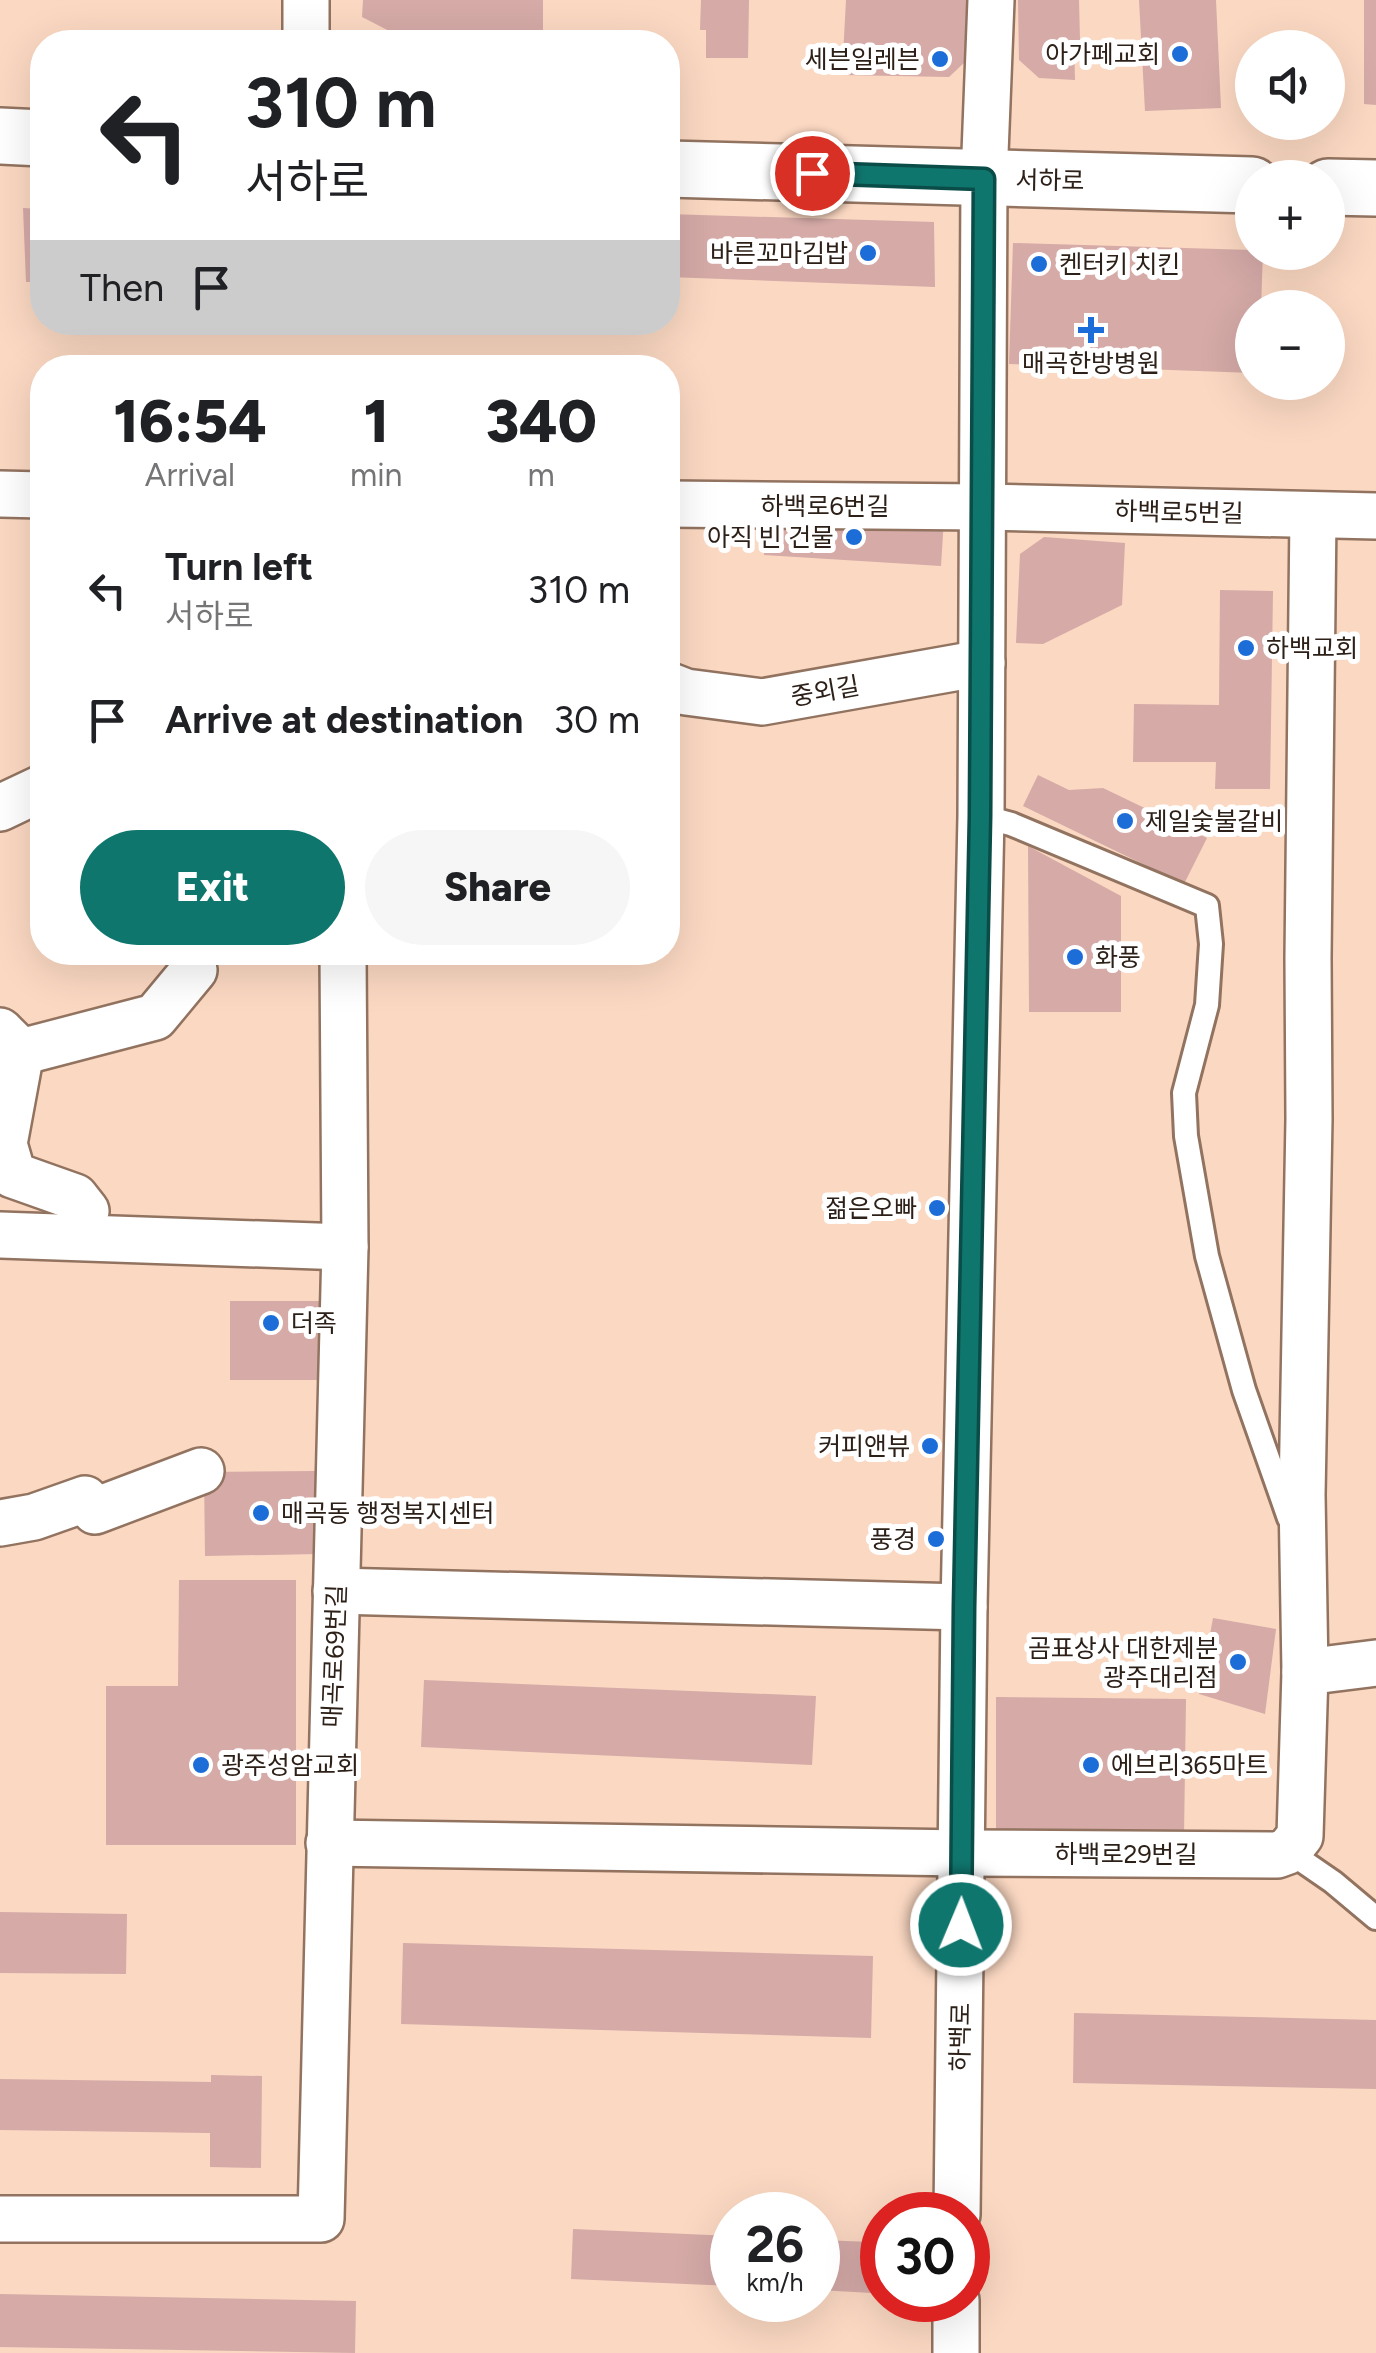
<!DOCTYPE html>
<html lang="en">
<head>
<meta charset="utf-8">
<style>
  :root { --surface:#fff; --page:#f6f6f6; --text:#202124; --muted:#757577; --accent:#0f766e }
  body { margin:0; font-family:Figtree,"Noto Sans KR",sans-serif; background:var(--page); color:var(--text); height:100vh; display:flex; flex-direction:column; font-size:38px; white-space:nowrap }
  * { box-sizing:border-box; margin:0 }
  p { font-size:32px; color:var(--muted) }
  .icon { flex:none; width:55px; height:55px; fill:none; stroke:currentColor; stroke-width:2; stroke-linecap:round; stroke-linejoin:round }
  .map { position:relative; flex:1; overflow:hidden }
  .side { position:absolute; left:30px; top:355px; width:650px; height:610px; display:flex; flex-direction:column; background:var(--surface); border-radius:40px; box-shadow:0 10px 40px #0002 }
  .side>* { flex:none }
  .guide { position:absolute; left:30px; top:30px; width:650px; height:305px; border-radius:40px; box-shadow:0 10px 40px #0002; background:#fff; color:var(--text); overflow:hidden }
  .controls { position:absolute; left:1235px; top:30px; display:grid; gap:20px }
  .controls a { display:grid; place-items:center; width:110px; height:110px; border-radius:50%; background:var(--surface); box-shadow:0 10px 40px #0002; font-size:50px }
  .speed { position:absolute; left:710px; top:2192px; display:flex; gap:20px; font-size:50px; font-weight:700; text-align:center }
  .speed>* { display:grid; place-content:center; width:130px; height:130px; border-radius:50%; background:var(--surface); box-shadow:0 10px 40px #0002; line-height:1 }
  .speed small { font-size:25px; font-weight:400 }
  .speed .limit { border:15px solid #d22; background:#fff; color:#111 }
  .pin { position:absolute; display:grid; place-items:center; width:85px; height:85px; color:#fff; margin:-42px; border:5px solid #fff; border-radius:50%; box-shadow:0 2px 10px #0007 }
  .me { position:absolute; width:110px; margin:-55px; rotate:1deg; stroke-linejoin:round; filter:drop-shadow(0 0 8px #0008) }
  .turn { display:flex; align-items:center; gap:35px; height:210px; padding:0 50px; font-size:45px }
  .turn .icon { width:130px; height:130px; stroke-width:2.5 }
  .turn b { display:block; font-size:70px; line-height:85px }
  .then { display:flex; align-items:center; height:95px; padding:0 50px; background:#0003; gap:20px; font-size:38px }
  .eta { display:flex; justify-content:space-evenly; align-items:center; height:170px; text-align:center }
  .eta b { font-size:60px; font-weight:800; line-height:70px }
  .button { display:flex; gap:20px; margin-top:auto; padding:20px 50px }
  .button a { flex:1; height:115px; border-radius:60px; background:var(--accent); color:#fff; font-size:40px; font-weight:800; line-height:115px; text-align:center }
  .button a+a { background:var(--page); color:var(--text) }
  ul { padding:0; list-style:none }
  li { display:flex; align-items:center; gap:30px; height:130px; padding:0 50px }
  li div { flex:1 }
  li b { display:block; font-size:38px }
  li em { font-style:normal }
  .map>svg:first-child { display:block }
</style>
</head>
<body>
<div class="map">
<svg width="1376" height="2353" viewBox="0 0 1376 2353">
  <rect width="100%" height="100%" fill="#fbd8c2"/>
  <!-- building -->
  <g fill="#d5aaa7">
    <path d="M 363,0 L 543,0 L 543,42 L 404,42 L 401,37 L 362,17 Z"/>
    <path d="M 701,0 L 749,0 L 748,58 L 706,58 L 706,30 L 700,30 Z"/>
    <path d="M 846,0 L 967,0 L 967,60 L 949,77 L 842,75 Z"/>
    <path d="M 1018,0 L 1079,0 L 1080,40 L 1074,41 L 1075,80 L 1039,78 L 1019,60 Z"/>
    <path d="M 1139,0 L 1216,0 L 1221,108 L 1145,111 Z"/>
    <path d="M 1364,0 L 1376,0 L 1376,105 L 1364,104 Z"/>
    <path d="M 23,208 L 42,209 L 42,282 L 26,282 Z"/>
    <path d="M 668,214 L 934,222 L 935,287 L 668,277 Z"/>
    <path d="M 1013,243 L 1252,250 L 1252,252 L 1263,252 L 1261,308 L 1252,308 L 1252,373 L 1009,364 Z"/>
    <path d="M 767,508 L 944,518 L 941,566 L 764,555 Z"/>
    <path d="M 1044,537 L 1125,543 L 1122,605 L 1043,644 L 1016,643 L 1020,554 Z"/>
    <path d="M 1220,590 L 1273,591 L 1270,789 L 1215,789 L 1216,762 L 1133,762 L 1134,704 L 1219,705 Z"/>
    <path d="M 1038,775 L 1069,790 L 1103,788 L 1207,838 L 1184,884 L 1023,806 Z"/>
    <path d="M 1028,846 L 1121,896 L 1121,1012 L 1029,1012 Z"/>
    <rect x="230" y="1301" width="91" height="79"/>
    <path d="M 317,1471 L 318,1554 L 205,1556 L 204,1472 Z"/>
    <path d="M 179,1580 L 296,1580 L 296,1845 L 106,1845 L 106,1686 L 178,1686 Z"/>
    <path d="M 1213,1618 L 1276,1629 L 1265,1714 L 1199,1694 Z"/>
    <path d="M 424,1680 L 816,1696 L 812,1765 L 421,1747 Z"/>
    <path d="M 996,1697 L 1186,1699 L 1184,1836 L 996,1831 Z"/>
    <path d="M 0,1912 L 127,1914 L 126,1974 L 0,1973 Z"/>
    <path d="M 403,1943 L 873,1956 L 871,2038 L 401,2024 Z"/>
    <path d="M 1074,2013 L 1376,2020 L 1376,2089 L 1073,2083 Z"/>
    <path d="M 211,2075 L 262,2076 L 261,2168 L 210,2167 L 210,2133 L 0,2130 L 0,2079 L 211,2082 Z"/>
    <path d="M 573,2229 L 732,2236 L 732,2286 L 571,2279 Z"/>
    <path d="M 818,2240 L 873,2242 L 872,2293 L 818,2290 Z"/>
    <path d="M 0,2294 L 356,2301 L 355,2353 L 0,2347 Z"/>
  </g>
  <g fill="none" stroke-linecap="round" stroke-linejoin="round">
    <defs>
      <g id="service">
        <path d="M 981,816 L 1011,824 L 1207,906 L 1211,944 L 1207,1005 L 1184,1093 L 1186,1136 L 1207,1256 L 1244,1390 L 1289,1518"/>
        <path d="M 1288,1851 L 1333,1882 L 1376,1918"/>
      </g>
      <g id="minor">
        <path d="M 306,42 L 306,0"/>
        <path d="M 0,494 L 42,495"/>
        <path d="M 668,504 L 982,507 L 1376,516"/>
        <path d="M 668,685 L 686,692 L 762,702 L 982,663"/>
        <path d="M 0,808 L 42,788"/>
        <path d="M 0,1031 L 21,1052 L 155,1017 L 194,970"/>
        <path d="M 21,1052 L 4,1144 L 13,1175 L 75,1197 L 86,1211"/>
        <path d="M 0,1235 L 345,1247"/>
        <path d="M 0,1523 L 34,1517 L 85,1499 L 95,1511 L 201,1471"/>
        <path d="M 336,1591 L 964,1607"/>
        <path d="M 1305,1672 L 1376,1663"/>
        <path d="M 329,1843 L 962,1853 L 1277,1855 L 1288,1851 L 1300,1836 L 1305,1672 L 1302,1495 L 1309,1119 L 1308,958 L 1313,515"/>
        <path d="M 957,2215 L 964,1607 L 981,816 L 984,179 L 991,0"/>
        <path d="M 0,2219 L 321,2219 L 345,1247 L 343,952"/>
        <path d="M 956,2353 L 956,2300"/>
      </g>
      <g id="secondary">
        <path d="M 0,136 L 42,138"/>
        <path d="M 668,169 L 1252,185"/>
        <path d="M 1328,187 L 1376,188"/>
      </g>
    </defs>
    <!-- service casing -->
    <use href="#service" stroke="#927360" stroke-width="28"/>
    <!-- minor casing -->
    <use href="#minor" stroke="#927360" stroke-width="50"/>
    <!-- secondary casing -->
    <use href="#secondary" stroke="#927360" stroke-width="60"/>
    <!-- service -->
    <use href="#service" stroke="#fff" stroke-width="22"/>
    <!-- minor -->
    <use href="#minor" stroke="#fff" stroke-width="45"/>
    <!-- secondary -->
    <use href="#secondary" stroke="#fff" stroke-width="55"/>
  </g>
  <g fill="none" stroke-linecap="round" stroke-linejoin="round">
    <defs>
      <path id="route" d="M 812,173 L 984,179 L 980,816 L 964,1607 L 961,1925"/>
    </defs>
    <!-- route casing -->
    <use href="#route" stroke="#0a4d48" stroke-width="25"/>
    <!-- route -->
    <use href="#route" stroke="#0f766e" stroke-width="18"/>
  </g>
  <!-- markers -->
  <g fill="#1c6dd8" stroke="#fff" stroke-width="4">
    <circle cx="1180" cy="54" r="10"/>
    <circle cx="940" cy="59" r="10"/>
    <circle cx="868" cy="253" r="10"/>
    <circle cx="1039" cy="264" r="10"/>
    <path d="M1086 315h10v10h10v10h-10v10h-10v-10h-10v-10h10z"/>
    <circle cx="854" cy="537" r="10"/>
    <circle cx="1246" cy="648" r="10"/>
    <circle cx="1125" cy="821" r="10"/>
    <circle cx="1075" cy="957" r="10"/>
    <circle cx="937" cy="1208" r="10"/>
    <circle cx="271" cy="1323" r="10"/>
    <circle cx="930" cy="1446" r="10"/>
    <circle cx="261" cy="1513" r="10"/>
    <circle cx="936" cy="1539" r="10"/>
    <circle cx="1238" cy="1662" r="10"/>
    <circle cx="201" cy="1765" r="10"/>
    <circle cx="1091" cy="1765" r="10"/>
  </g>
  <g text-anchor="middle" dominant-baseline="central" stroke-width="10" stroke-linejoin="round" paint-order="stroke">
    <!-- poi labels -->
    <g font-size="25" fill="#2d2018" stroke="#fff" text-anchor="end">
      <text x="1160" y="54">아가페교회</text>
      <text x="920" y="59">세븐일레븐</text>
      <text x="848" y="253">바른꼬마김밥</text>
      <text x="1059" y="264" text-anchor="start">켄터키 치킨</text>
      <text x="1091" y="363" text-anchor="middle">매곡한방병원</text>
      <text x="834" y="537">아직 빈 건물</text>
      <text x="1266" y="648" text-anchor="start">하백교회</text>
      <text x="1145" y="821" text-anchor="start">제일숯불갈비</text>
      <text x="1095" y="957" text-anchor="start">화풍</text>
      <text x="917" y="1208">젊은오빠</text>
      <text x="291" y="1323" text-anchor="start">더족</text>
      <text x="910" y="1446">커피앤뷰</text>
      <text x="281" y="1513" text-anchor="start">매곡동 행정복지센터</text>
      <text x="916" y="1539">풍경</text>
      <text x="1218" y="1648">곰표상사 대한제분<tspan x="1218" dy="29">광주대리점</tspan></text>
      <text x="221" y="1765" text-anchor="start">광주성암교회</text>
      <text x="1111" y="1765" text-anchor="start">에브리365마트</text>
    </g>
    <!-- street labels -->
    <g font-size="25" fill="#2d2018" stroke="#fff">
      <text transform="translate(1050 180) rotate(1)">서하로</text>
      <text x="825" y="506">하백로6번길</text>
      <text transform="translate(1179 512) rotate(1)">하백로5번길</text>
      <text transform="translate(825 691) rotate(-10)">중외길</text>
      <text transform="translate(334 1656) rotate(-88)">매곡로69번길</text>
      <text x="1126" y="1854">하백로29번길</text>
      <text transform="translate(960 2037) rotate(-89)">하백로</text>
    </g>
  </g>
</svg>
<div class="controls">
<a><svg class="icon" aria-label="sound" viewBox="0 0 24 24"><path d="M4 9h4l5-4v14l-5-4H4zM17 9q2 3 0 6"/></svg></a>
<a>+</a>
<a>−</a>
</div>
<div class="speed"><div>26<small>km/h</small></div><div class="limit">30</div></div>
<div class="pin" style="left:812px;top:173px;background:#d93025"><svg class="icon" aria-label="arrive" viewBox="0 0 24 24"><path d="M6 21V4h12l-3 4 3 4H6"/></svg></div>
<svg class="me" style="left:961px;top:1925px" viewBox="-20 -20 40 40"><circle r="17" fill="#0f766e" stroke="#fff" stroke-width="3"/><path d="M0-11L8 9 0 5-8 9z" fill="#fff"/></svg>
<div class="guide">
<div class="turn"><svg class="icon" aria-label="left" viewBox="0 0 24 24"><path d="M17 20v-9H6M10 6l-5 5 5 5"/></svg><div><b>310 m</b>서하로</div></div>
<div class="then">Then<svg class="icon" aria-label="arrive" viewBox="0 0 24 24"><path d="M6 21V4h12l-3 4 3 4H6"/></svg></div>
</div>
<section class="side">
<div class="eta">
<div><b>16:54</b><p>Arrival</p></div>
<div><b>1</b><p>min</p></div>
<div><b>340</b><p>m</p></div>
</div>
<ul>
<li><svg class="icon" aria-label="left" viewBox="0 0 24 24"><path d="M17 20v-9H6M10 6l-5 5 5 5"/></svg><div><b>Turn left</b><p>서하로</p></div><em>310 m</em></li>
<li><svg class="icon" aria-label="arrive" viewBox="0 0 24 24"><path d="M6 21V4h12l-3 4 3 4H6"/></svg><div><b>Arrive at destination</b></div><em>30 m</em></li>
</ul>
<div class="button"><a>Exit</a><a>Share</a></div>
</section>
</div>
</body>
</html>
